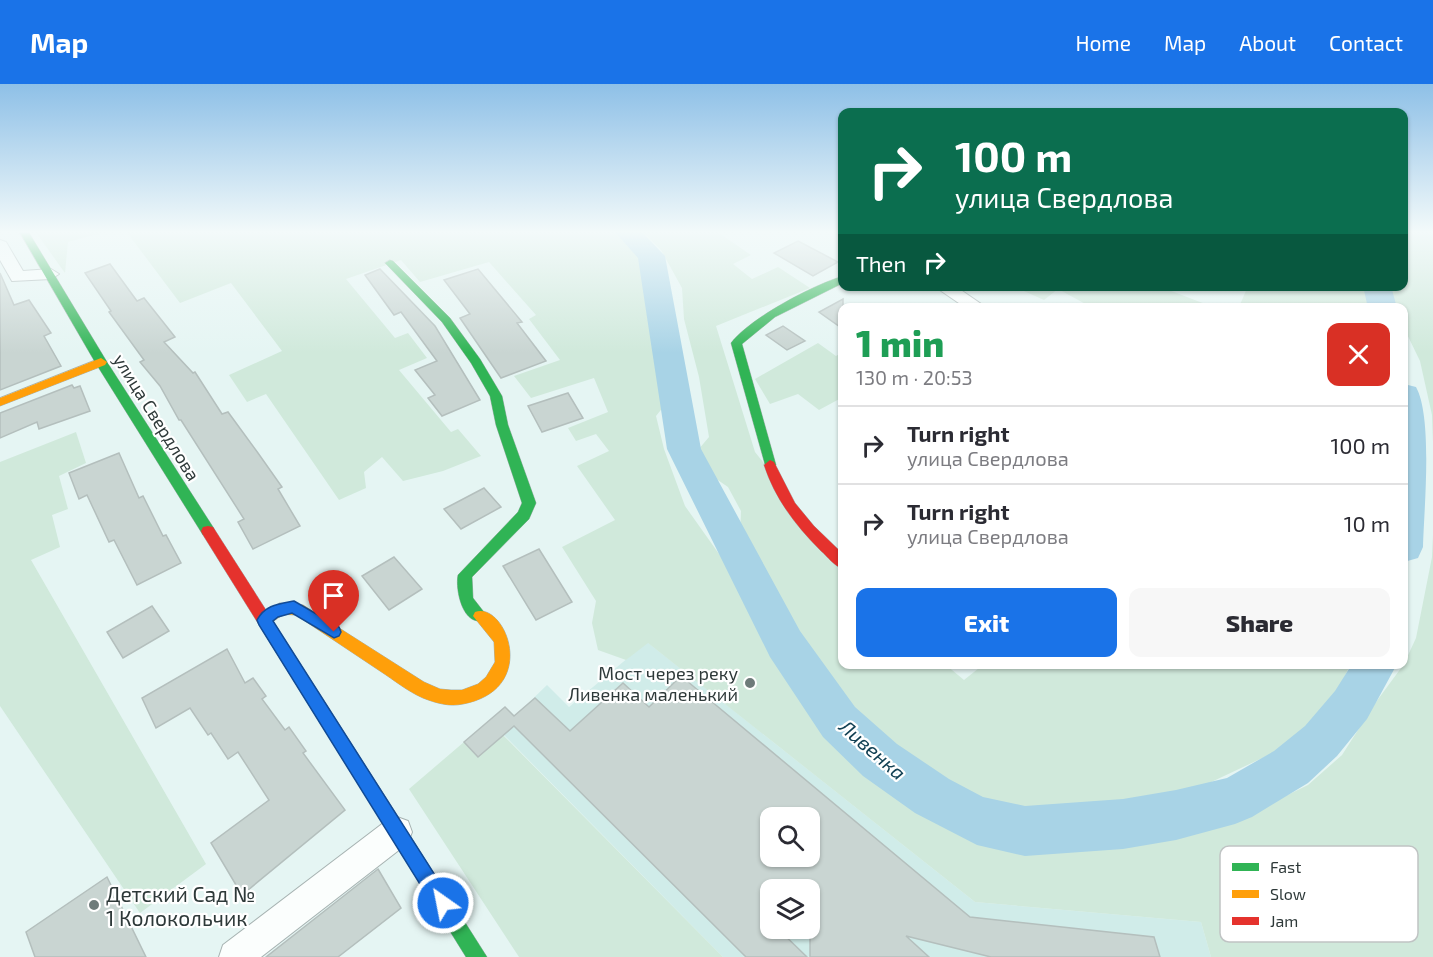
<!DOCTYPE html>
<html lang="en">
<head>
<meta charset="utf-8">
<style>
  :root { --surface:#fff; --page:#f7f7f7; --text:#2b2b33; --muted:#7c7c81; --line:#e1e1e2; --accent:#1a73e8 }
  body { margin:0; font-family:"Exo 2",sans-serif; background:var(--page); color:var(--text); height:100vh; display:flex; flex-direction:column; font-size:22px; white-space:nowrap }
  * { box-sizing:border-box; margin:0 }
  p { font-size:20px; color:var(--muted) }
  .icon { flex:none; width:33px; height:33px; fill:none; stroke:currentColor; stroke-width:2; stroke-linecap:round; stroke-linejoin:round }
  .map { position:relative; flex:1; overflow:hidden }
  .drawer { position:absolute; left:838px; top:219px; width:570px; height:366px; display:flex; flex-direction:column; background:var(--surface); border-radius:12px; box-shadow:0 2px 4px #0004 }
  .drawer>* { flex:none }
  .banner { position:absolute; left:838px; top:24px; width:570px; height:183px; border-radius:12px; box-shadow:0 2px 4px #0004; background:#0b6e4f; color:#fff; overflow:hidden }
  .fabs { position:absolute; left:760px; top:723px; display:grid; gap:12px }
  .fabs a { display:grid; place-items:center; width:60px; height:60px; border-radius:12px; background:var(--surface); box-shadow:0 2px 4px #0004; font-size:30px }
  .pin { position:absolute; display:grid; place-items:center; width:51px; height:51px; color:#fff; margin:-62px -26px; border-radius:50% 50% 50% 0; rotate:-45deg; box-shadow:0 0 6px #0007 }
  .pin .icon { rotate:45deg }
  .me { position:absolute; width:66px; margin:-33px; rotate:327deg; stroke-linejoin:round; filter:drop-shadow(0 0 4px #0008) }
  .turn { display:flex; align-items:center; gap:21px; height:126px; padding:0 18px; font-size:27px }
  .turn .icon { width:78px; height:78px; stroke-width:2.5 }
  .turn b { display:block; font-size:42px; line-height:51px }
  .then { display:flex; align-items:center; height:57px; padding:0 18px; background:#0003; gap:12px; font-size:22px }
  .round { display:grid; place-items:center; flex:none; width:63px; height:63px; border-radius:12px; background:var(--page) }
  .overview { display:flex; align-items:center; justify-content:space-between; height:102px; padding:0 18px }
  h1 { font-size:36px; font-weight:800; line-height:45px; color:#1e9e55 }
  .cta { display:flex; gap:12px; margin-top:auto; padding:12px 18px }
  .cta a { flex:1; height:69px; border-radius:12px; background:var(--accent); color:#fff; font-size:24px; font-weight:800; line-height:69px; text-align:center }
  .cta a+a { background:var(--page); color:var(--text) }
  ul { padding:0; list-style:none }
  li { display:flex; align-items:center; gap:18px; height:78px; padding:0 18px; border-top:2px solid var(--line) }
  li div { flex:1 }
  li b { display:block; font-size:22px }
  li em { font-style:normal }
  header { display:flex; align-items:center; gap:36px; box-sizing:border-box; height:84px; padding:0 30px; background:var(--accent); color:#fff }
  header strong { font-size:28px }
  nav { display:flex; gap:33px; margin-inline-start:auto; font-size:21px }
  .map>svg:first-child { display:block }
</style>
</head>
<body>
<header>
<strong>Map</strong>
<nav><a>Home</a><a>Map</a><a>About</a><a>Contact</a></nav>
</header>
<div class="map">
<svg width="1433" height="873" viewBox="0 0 1433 873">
  <rect width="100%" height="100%" fill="#e5f5f3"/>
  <!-- built -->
  <path fill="#d0ece9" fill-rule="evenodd" d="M 647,558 L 975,818 L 1201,838 L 1211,873 L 723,873 L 504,651 L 478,673 L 464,658 L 505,623 L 515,632 L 547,601 L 569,623 ZM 771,734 L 810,734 L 810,772 L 771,772 ZM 771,806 L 810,806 L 810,844 L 771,844 Z"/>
  <!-- green -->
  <g fill="#d0e9db">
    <path d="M 35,147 L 108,147 L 68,158 L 65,189 Z"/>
    <path d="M 126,147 L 617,147 L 642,176 L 651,206 L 668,317 L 656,332 L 664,365 L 685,422 L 724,477 L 787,591 L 822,635 L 861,678 L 925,726 L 998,764 L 1115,764 L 1244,732 L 1308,701 L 1342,671 L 1376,618 L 1404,580 L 1416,554 L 1432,473 L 1433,451 L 1433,873 L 1211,873 L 1201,838 L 975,818 L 648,559 L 626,576 L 598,566 L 592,539 L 596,517 L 562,463 L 615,436 L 577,382 L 609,367 L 596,350 L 576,357 L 568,344 L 608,328 L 594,294 L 531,314 L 514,292 L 560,276 L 529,235 L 536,231 L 489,178 L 420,198 L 401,176 L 346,195 L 395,254 L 408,249 L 427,274 L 399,286 L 451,348 L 458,345 L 481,372 L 443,387 L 403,397 L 382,373 L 364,388 L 366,404 L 339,416 L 266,310 L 247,318 L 229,291 L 282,267 L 231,199 L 180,219 Z"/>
    <path d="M 642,147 L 716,147 L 751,171 L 733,180 L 752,195 L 778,183 L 810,204 L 716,242 L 755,368 L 843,479 L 843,580 L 946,581 L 964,596 L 984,580 L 1350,581 L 1339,605 L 1320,637 L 1292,660 L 1171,717 L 1078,730 L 1012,729 L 962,708 L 914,680 L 863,640 L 829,600 L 821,578 L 807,562 L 749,470 L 740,454 L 741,427 L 728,403 L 709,390 L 701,381 L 698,366 L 709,353 L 699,293 L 684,235 L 682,204 L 661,166 Z"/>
    <path d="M 1404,147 L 1433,147 L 1433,358 L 1432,331 L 1420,277 L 1404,244 L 1404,224 L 1394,223 L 1390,203 L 1404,202 Z"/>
    <path d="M 1248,202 L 1364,203 L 1373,223 L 1239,223 Z"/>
    <path d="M 1015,203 L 1161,203 L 1213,223 L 1091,223 L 1058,205 L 1044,216 Z"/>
    <path d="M 818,259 L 836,272 L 843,268 L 843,313 L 819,326 L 798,310 L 770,320 L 755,295 Z"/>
    <path d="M 76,348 L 86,379 L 59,392 L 68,425 L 52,431 L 60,463 L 31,476 L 206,780 L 140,829 L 0,622 L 0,378 Z"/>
    <path d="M 503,651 L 723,873 L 519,873 L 409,705 L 464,658 L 478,673 Z"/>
  </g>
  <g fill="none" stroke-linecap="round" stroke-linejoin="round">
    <!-- river -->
    <g fill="#a8d3e6" fill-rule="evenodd">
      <path d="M 614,147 L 641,147 L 665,172 L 701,365 L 800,547 L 855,623 L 897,660 L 949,695 L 983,713 L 1025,722 L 1123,715 L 1176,706 L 1227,694 L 1274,667 L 1305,642 L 1335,607 L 1352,580 L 1397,580 L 1367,635 L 1337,672 L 1308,699 L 1252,733 L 1235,740 L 1176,756 L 1123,765 L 1025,772 L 977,761 L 915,729 L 863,692 L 823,653 L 770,573 L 667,365 L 638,174 Z"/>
      <path d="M 1363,202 L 1391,202 L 1397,224 L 1368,224 Z"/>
      <path d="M 1404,300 L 1416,303 C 1433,334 1424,424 1423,463 L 1418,474 L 1404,478 Z"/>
    </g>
  </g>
  <!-- building -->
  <g fill="#c9d5d2" stroke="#b4bfbd" stroke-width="1.5" fill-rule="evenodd">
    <path d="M 798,157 L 838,178 L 813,192 L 774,169 Z"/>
    <path d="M 110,180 L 137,217 L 144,214 L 175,253 L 164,258 L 193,289 L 195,288 L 222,330 L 228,328 L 258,369 L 282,403 L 278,405 L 300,442 L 253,465 L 238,438 L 244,435 L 181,336 L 179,336 L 160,302 L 140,278 L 144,276 L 109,228 L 111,227 L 85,189 Z"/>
    <path d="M 380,185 L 435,242 L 480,316 L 442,332 L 428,314 L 435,311 L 415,286 L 437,277 L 401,228 L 394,231 L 365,191 Z"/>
    <path d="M 478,185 L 522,238 L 517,239 L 546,277 L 501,294 L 460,234 L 470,230 L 444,196 Z"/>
    <path d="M 0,189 L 14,221 L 29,216 L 51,249 L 44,252 L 61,282 L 0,306 Z"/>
    <path d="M 843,215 L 843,245 L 819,228 Z"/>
    <path d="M 783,242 L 805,257 L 787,266 L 766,251 Z"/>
    <path d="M 72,301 L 74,304 L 80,302 L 90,327 L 39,345 L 37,338 L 0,354 L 0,329 Z"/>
    <path d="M 568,309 L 583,334 L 542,348 L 528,322 Z"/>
    <path d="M 119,369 L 139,414 L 143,412 L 163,452 L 166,451 L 181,479 L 137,501 L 114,456 L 109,458 L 87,411 L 79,415 L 69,389 Z"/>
    <path d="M 484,404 L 501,423 L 461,445 L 444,425 Z"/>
    <path d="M 539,465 L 572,518 L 536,536 L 503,482 Z"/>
    <path d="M 394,473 L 422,505 L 389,526 L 362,492 Z"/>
    <path d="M 152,522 L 169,547 L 123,574 L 107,548 Z"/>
    <path d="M 227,565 L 245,599 L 253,594 L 266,612 L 262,615 L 285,646 L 289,643 L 306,667 L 303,669 L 345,726 L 242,811 L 211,759 L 269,716 L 238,668 L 228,675 L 211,649 L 208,651 L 190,624 L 156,644 L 142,614 Z"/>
    <path d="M 681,592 L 970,833 L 1154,853 L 1160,873 L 991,873 L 906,852 L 929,873 L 810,873 L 810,806 L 771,806 L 771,844 L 777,844 L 807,873 L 746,873 L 514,642 L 478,673 L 464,658 L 505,623 L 514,632 L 535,614 L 570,647 L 623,599 L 649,623 ZM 771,734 L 810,734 L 810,772 L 771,772 Z"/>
    <path d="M 378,785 L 401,824 L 338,873 L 266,873 Z"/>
    <path d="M 107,793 L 146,873 L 35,873 L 26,848 Z"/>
  </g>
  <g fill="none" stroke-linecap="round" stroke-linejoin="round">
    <defs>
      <g id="street">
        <path d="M 0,156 L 6,158 L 23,187 L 51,185 L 59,190 L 51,195 L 12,197 L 0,176 Z"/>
        <path d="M 934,202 L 955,202 L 987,224 L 966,224 Z"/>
        <path d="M 397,733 L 408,737 L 412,748 L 408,759 L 261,873 L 219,873 L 223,861 L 386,737 Z"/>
      </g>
      <g id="fast">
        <path d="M 19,147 L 28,147 L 107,278 L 213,443 L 215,447 L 213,451 L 203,451 L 95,278 Z"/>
        <path d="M 390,176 L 393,177 L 450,234 L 480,275 L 502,312 L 508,341 L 536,419 L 529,435 L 472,493 L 473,514 L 487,532 L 485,536 C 463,544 455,506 458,491 L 518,428 L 522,419 L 496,341 L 490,312 L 471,279 L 442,238 L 387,181 L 385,179 Z"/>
        <path d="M 843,192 L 843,199 L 775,233 L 742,260 L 776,381 L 770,386 L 766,384 L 731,259 C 750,234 813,201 843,192 Z"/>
        <path d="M 396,736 L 402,739 L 487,873 L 466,873 L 390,751 L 387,745 L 390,739 Z"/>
      </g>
      <g id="slow">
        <path d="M 101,274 L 107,278 L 105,281 L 0,322 L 0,314 Z"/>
        <path d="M 280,519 L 303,521 L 424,598 L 440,605 L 451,606 L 462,606 L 478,600 L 486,593 L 495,578 L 494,558 L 473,532 L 475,528 C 505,517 541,605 463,620 C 449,623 436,619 423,614 C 407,607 394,596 380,587 C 352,568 324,550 296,531 C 292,531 288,530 284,531 C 274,534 271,544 259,540 L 257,536 L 259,532 Z"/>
      </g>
      <g id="jam">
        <path d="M 770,376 L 774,378 L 795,419 L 814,442 L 843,470 L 843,485 C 834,482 828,473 821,467 C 796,442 775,415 764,381 Z"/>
        <path d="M 208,442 L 213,443 L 402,739 L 405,745 L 402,751 L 396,754 L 390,751 L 203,451 L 201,447 L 203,443 Z"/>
      </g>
    </defs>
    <!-- street casing -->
    <use href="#street" stroke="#a6b2b1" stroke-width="2"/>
    <!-- fast casing -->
    <use href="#fast" stroke="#a6b2b1" stroke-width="1"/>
    <!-- slow casing -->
    <use href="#slow" stroke="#a6b2b1" stroke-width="1"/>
    <!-- jam casing -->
    <use href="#jam" stroke="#a6b2b1" stroke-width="1"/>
    <!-- street -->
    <use href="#street" fill="#fbfefd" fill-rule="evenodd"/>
    <!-- fast -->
    <use href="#fast" fill="#30b455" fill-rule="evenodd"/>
    <!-- slow -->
    <use href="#slow" fill="#ff9f0a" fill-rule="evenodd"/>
    <!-- jam -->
    <use href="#jam" fill="#e5322d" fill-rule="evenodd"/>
  </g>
  <!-- sky -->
  <linearGradient id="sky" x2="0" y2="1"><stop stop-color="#8ec0e7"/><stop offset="0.55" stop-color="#f3fafa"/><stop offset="1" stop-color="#f3fafa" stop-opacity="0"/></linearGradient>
  <rect width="1433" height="269" fill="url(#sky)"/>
  <!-- route -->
  <path fill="#1a73e8" stroke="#114b97" stroke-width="1.5" d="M 294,517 L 339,543 L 341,548 L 339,552 L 334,554 L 292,529 L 278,533 L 273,537 L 449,813 L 452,819 L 449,826 L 443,829 L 436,826 L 259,541 L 257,536 C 265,521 278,520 294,517 Z"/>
  <!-- markers -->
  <g fill="#6e7b7a" stroke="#fff" stroke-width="2">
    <circle cx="750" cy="599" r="6"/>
    <circle cx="94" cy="821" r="6"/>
  </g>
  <g text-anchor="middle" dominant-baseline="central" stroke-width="4.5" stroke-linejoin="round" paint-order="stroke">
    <!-- street labels -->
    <g font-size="18" fill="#2e3939" stroke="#fff">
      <text transform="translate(157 333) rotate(58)">улица Свердлова</text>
    </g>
    <!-- poi labels -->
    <g font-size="18" fill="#2e3939" stroke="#fff" text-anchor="end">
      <text x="738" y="589">Мост через реку<tspan x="738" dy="21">Ливенка маленький</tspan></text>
    </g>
    <!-- water labels -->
    <g font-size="20" font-style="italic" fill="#124154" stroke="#fff">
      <text transform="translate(873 665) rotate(41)">Ливенка</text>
    </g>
    <!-- near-poi labels -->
    <g font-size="21" fill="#2e3939" stroke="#fff" text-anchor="start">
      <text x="106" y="809">Детский Сад №<tspan x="106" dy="24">1 Колокольчик</tspan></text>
    </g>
  </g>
  <!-- legend -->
  <rect x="1220" y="762" width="198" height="96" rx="9" fill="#fff" stroke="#c0c4c4" stroke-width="1.5"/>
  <rect x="1232" y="779" width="27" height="8" fill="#30b455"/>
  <rect x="1232" y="806" width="27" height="8" fill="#ff9f0a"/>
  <rect x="1232" y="833" width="27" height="8" fill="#e5322d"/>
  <g font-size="16" fill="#2e3939">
    <text x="1270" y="789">Fast</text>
    <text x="1270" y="816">Slow</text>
    <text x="1270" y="843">Jam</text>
  </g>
</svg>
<div class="fabs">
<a><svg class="icon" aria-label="search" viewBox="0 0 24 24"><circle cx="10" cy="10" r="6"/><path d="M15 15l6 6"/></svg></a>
<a><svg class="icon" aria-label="layers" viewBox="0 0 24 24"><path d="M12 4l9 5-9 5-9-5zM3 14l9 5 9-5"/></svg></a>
</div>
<div class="pin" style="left:334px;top:548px;background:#d93025"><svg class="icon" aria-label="arrive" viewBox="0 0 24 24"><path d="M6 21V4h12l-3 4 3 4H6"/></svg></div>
<svg class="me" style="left:443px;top:819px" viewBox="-20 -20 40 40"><circle r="17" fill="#1a73e8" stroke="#fff" stroke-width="3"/><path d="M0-11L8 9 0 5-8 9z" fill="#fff"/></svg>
<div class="banner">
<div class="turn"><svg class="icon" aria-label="right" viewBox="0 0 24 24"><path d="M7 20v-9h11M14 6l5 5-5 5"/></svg><div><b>100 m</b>улица Свердлова</div></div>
<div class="then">Then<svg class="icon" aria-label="right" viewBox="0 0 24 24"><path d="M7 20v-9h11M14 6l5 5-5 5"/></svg></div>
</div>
<section class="drawer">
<div class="overview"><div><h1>1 min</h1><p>130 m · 20:53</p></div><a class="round" style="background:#d93025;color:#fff"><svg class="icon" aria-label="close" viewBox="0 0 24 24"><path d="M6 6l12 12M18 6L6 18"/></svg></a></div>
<ul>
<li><svg class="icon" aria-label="right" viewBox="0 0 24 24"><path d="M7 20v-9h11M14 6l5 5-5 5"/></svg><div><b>Turn right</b><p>улица Свердлова</p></div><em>100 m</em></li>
<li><svg class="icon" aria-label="right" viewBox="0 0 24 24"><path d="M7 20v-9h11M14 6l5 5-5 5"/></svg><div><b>Turn right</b><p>улица Свердлова</p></div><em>10 m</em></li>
</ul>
<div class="cta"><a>Exit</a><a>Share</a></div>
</section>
</div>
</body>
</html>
